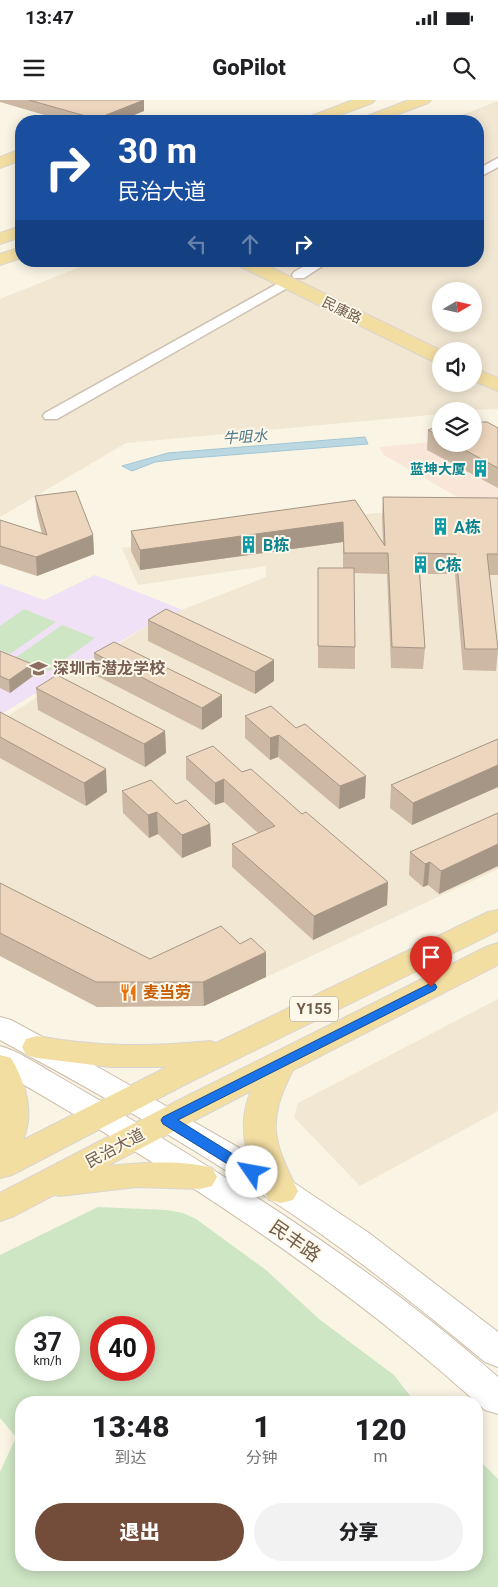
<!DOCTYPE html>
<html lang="zh">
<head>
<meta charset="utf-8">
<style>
  :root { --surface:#fff; --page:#f2f2f2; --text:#202124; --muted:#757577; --accent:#744c3a }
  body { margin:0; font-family:Roboto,"Noto Sans SC",sans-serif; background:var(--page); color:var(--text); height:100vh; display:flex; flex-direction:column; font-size:19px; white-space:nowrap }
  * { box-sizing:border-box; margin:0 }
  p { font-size:16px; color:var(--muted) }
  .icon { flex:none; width:28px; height:28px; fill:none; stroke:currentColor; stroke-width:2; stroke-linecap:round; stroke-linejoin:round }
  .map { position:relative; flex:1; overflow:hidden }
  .side { position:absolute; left:15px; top:1296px; width:468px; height:175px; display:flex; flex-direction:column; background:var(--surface); border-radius:20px; box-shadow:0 2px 12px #0003 }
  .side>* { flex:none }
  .top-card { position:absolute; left:15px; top:15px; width:469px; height:152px; border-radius:20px; box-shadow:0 2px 12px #0003; background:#1a4fa0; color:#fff; overflow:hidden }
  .needle { width:32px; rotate:81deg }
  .controls { position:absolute; left:432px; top:182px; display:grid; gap:10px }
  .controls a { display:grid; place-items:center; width:50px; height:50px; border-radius:50%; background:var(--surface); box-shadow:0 2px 12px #0003; font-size:25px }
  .speed { position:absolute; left:15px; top:1216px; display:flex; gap:10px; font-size:25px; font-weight:700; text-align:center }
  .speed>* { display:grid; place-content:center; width:65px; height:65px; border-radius:50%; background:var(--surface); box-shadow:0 2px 12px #0003; line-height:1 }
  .speed small { font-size:12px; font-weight:400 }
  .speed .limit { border:8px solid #d22; background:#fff; color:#111 }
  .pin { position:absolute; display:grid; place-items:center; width:42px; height:42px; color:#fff; margin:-51px -21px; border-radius:50% 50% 50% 0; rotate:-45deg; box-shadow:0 0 5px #0007 }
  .pin .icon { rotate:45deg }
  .me { position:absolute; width:55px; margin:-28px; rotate:303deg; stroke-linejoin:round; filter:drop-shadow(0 0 4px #0008) }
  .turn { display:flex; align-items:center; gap:18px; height:105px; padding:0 20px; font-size:22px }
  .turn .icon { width:65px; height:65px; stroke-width:2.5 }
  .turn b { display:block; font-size:35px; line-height:42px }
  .lanes { display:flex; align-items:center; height:48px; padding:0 20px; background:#0003; justify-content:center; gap:25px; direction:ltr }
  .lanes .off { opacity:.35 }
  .eta { display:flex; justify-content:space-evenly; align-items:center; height:85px; text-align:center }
  .eta b { font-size:30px; font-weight:800; line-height:35px }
  .button { display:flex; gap:10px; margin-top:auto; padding:10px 20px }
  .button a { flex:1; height:58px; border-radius:30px; background:var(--accent); color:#fff; font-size:20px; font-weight:800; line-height:58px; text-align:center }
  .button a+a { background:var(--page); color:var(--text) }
  .status { display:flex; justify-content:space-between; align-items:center; height:35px; padding:0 25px; background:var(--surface); direction:ltr }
  .status svg { height:14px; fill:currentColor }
  header { display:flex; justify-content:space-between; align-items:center; height:65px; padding:0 20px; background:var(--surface); font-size:22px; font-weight:800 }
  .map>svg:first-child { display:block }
</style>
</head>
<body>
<div class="status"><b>13:47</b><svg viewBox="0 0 49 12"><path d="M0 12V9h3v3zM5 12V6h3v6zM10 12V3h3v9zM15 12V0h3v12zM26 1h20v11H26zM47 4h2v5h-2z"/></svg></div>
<header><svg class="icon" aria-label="menu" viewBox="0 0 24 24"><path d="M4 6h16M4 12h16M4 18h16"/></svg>GoPilot<svg class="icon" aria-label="search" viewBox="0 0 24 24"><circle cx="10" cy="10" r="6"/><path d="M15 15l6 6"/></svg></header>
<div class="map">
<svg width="498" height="1487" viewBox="0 0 498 1487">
  <rect width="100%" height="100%" fill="#faf4e4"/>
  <!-- residential -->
  <g fill="#f1e7d3" fill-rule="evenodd">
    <path d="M 498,1 L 498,309 L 441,311 L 441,314 L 126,343 L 0,417 L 0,199 L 95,161 L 478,161 L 478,21 L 446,21 ZM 441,191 L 474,191 L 474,224 L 441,224 ZM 441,251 L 474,251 L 474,284 L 441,284 Z"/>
    <path d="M 375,413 L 498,415 L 498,769 L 204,906 L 97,907 L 0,856 L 0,621 L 156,520 L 266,477 L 266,466 L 138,485 L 122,448 Z"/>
    <path d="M 498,899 L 498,1011 L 360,1086 L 294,1017 L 298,1003 Z"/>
  </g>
  <!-- commercial -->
  <path fill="#f9e6d9" d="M 498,336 L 498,415 L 489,415 L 384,355 L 379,347 L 441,341 L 441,344 L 474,344 Z"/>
  <!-- education -->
  <path fill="#f1e1f6" d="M 95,475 L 183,510 L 156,520 L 0,615 L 0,484 L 44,500 Z"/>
  <!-- green -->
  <g fill="#cee6c4" fill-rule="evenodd">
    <path d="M 24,509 L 56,522 L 10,554 L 0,550 L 0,526 Z"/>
    <path d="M 62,525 L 95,538 L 49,571 L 15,558 Z"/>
    <path d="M 98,1107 L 167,1110 L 183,1113 L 196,1119 L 266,1170 L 319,1219 L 394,1275 L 415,1302 L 21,1302 L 21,1465 L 476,1465 L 476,1357 L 498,1379 L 498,1487 L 0,1487 L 0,1372 L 16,1337 L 0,1318 L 0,1155 ZM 26,1228 L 69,1228 L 69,1270 L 26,1270 ZM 101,1228 L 144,1228 L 144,1270 L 101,1270 Z"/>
  </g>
  <!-- water -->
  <path fill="#bbd8e2" stroke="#a2c6d3" d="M 365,337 L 368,344 L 180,359 L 155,362 L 132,371 L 122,366 L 168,353 Z"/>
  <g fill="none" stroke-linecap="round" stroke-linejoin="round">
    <defs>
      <g id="street">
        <path d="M 498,58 L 498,67 L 478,78 L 478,69 Z"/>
        <path d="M 313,161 L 330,161 L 304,178 L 294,178 L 292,175 L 294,172 Z"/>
        <path d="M 286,179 L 291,180 L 293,183 L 291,186 L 57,319 L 45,319 L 43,316 L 45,313 Z"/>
      </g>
      <g id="secondary">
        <path d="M 0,917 L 11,920 L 89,962 L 257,1058 L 369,1133 L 498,1232 L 498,1267 L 485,1262 C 416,1205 346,1149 271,1100 C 184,1041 92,990 0,940 Z"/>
        <path d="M 0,946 C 18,951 34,962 51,972 C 77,987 103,1002 129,1018 C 258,1096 385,1177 498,1277 L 498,1314 L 485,1310 C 339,1177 171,1069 0,971 Z"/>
      </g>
      <g id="primary">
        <path d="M 353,0 L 375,0 L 372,3 L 324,21 L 303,21 L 306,18 Z"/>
        <path d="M 409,0 L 431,0 L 428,3 L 380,21 L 359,21 L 362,18 Z"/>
        <path d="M 21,49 L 21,60 L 0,68 L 0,57 Z"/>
        <path d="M 21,126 L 21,137 L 0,144 L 0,133 Z"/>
        <path d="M 21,147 L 21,158 L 0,165 L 0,154 Z"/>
        <path d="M 234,161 L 258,161 L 442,251 L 441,264 L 434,262 L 237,165 Z"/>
        <path d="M 474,268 L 498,278 L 498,291 L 474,281 Z"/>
        <path d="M 498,810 L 498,831 L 188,983 L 12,1075 L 0,1078 L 0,955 L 11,958 C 25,982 35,1012 23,1040 L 167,967 L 110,967 L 37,958 L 26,955 L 22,947 L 26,939 L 37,936 C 97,947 150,947 210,941 L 216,943 L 488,812 Z"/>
        <path d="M 498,843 L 498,865 L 293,970 C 266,1022 273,1041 298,1091 L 293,1100 L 281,1103 L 269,1100 C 249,1064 234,1031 251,991 L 107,1066 C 139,1063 181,1059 212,1068 L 217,1077 L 212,1086 L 200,1089 L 137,1087 L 60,1096 L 54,1095 L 12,1117 L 0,1121 L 0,1093 L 181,999 L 488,846 Z"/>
      </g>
    </defs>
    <!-- street casing -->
    <use href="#street" stroke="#cdbfaf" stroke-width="3"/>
    <!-- secondary casing -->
    <use href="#secondary" stroke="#cdbdaa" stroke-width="2"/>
    <!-- primary casing -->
    <use href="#primary" stroke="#dad5d0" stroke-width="2"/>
    <!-- street -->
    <use href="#street" fill="#fff" fill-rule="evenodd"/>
    <!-- secondary -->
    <use href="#secondary" fill="#fff" fill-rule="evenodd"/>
    <!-- primary -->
    <use href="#primary" fill="#f3dea2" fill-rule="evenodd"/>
  </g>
  <!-- wall -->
  <g fill="#ccb8a3">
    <path d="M 0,0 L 144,0 L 144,11 L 119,21 L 65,21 L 0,2 Z"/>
    <path d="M 441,325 L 441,344 L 474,344 L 498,328 L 498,388 L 427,350 L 428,330 Z"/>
    <path d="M 35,396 L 93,435 L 94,454 L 37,476 L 0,464 L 0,420 L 42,434 L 37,414 Z"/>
    <path d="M 383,397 L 498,398 L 498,475 L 489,475 L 498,549 L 496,571 L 463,570 L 455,474 L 420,474 L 425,548 L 423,569 L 391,568 L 387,474 L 354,473 L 355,547 L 355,569 L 318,568 L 318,489 L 343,468 L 343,442 L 140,470 L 131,451 L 131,431 L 355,400 L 383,443 L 382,417 Z"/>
    <path d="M 166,509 L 274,581 L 255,594 L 148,541 L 148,520 Z"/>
    <path d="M 0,551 L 32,564 L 33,576 L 10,593 L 0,588 Z"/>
    <path d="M 94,553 L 222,595 L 222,617 L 202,630 L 95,575 Z"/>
    <path d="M 36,588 L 165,631 L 166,653 L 145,667 L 38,610 Z"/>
    <path d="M 271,606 L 365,698 L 339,709 L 278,657 L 270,660 L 245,638 L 245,616 Z"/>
    <path d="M 0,612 L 107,692 L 86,706 L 0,658 Z"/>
    <path d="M 498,639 L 498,687 L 412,725 L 390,708 L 391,685 Z"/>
    <path d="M 186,657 L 242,672 L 302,714 L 388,782 L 387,805 L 313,840 L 232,767 L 232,744 L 258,733 L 224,702 L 215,705 L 186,679 Z"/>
    <path d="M 122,691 L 176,704 L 210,724 L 211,746 L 182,758 L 158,734 L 149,738 L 123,713 Z"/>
    <path d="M 498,713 L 498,766 L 439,794 L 428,785 L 423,787 L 409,775 L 410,752 Z"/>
    <path d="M 0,783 L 150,859 L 266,877 L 204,906 L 97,907 L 0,856 Z"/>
  </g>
  <!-- shaded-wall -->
  <g fill="#a69685">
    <path d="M 144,0 L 144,11 L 119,21 L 96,21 L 96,19 Z"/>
    <path d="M 343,422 L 343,442 L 140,470 L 140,450 Z"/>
    <path d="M 93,435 L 94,454 L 37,476 L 36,457 Z"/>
    <path d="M 274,560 L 274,581 L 255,594 L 255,572 Z"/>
    <path d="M 32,564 L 33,576 L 10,593 L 9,580 Z"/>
    <path d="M 222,595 L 222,617 L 202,630 L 202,608 Z"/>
    <path d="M 165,631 L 166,653 L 145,667 L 144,644 Z"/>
    <path d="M 279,635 L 278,657 L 270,660 L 270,638 Z"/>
    <path d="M 498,665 L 498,687 L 412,725 L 413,703 Z"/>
    <path d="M 106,669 L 107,692 L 86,706 L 84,683 Z"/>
    <path d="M 366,676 L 365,698 L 339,709 L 340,686 Z"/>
    <path d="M 224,679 L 224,702 L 215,705 L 215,683 Z"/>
    <path d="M 157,712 L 158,734 L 149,738 L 148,715 Z"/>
    <path d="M 210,724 L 211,746 L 182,758 L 182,735 Z"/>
    <path d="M 498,744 L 498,766 L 439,794 L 441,771 Z"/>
    <path d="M 430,762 L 428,785 L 423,787 L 425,764 Z"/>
    <path d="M 388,782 L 387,805 L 313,840 L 314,816 Z"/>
    <path d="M 266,852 L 266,877 L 204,906 L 203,882 Z"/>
  </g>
  <!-- building -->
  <g fill="#edd6be" stroke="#a69685">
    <path d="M 29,0 L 144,0 L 96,19 Z"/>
    <path d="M 474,322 L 487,322 L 498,328 L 498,368 L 454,344 L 474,344 Z"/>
    <path d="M 441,325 L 441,337 L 428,330 Z"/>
    <path d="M 76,391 L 93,435 L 36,457 L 0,446 L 0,420 L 47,435 L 35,396 Z"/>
    <path d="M 383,397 L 498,398 L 498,454 L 487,454 L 498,549 L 465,549 L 456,454 L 418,453 L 425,548 L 392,547 L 388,453 L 344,453 L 343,422 L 140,450 L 131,431 L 355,400 L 385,446 Z"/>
    <path d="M 318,468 L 354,468 L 355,547 L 318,546 Z"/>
    <path d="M 166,509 L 274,560 L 255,572 L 148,520 Z"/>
    <path d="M 114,542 L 222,595 L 202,608 L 94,553 Z"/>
    <path d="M 0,551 L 32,564 L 9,580 L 0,576 Z"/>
    <path d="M 57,575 L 165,631 L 144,644 L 36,588 Z"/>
    <path d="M 271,606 L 296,628 L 305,624 L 366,676 L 340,686 L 279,635 L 270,638 L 245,616 Z"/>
    <path d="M 0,612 L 106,669 L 84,683 L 0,637 Z"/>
    <path d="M 498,639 L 498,665 L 413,703 L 391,685 Z"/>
    <path d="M 213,646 L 242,672 L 251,669 L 302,714 L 306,712 L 388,782 L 314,816 L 232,744 L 275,726 L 224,679 L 215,683 L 186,657 Z"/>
    <path d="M 151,680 L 176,704 L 186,700 L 210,724 L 182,735 L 157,712 L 148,715 L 122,691 Z"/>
    <path d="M 498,713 L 498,744 L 441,771 L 430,762 L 425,764 L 410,752 Z"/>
    <path d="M 0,783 L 150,859 L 221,826 L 240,844 L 251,838 L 266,852 L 203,882 L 96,882 L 0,833 Z"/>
  </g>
  <!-- route -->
  <path fill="#1a73e8" stroke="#114b97" d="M 431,883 L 435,884 L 437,887 L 435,890 L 178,1020 L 257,1069 L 259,1072 L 257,1076 L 247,1076 L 163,1024 L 161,1020 L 163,1017 Z"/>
  <!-- icons -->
  <defs>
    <symbol id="building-bare" viewBox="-9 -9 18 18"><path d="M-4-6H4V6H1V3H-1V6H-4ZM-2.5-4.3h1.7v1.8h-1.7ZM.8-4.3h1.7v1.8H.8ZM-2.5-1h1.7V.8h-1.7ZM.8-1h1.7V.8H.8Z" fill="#0f9aa8" stroke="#fdf8ea" stroke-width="2.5" paint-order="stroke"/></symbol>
    <symbol id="school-bare" viewBox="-9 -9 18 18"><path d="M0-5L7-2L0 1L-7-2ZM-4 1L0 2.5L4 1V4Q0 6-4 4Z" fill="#8d6e63" stroke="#fdf8ea" stroke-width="2.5" paint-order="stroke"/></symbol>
    <symbol id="restaurant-bare" viewBox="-9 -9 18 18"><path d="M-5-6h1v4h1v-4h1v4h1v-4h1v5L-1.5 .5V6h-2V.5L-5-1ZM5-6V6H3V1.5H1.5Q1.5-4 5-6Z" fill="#e8710a" stroke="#fdf8ea" stroke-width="2.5" paint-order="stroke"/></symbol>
  </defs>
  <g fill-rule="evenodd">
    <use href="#building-bare" x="468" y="356" width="25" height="25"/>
    <use href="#building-bare" x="428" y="414" width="25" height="25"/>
    <use href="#building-bare" x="236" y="432" width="25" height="25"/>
    <use href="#building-bare" x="408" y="452" width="25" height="25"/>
    <use href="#school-bare" x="26" y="556" width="25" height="25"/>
    <use href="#restaurant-bare" x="116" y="880" width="25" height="25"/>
  </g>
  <g text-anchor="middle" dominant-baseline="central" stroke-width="4" stroke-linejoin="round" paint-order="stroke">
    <!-- far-street labels -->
    <g font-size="14" fill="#705d4c" stroke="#fdf8ea">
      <text transform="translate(342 210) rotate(26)">民康路</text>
    </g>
    <!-- far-culture labels -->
    <g font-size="14" font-weight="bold" fill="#0d838f" stroke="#fdf8ea" text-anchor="end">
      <text x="466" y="369">蓝坤大厦</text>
    </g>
    <!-- far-water labels -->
    <g font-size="15" font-style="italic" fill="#4c7889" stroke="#fdf8ea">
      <text transform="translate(245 337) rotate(-4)">牛咀水</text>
    </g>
    <!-- shield labels -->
    <rect fill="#fdf8ea" stroke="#9a8c7b" stroke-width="1" x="290" y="896.5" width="48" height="25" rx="4"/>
    <g font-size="15" font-weight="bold" fill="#705d4c">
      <text x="314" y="909">Y155</text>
    </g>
    <!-- culture labels -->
    <g font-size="16" font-weight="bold" fill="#0d838f" stroke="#fdf8ea" text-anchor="start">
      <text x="454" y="427">A栋</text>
      <text x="263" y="445">B栋</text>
      <text x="435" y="465">C栋</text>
    </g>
    <!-- education labels -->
    <g font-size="16" font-weight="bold" fill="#785e54" stroke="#fdf8ea" text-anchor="start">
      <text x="53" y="568">深圳市潜龙学校</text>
    </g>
    <!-- food labels -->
    <g font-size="16" font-weight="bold" fill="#c56008" stroke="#fdf8ea" text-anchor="start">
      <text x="143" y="892">麦当劳</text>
    </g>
    <!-- street labels -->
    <g font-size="16" fill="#705d4c" stroke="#fdf8ea">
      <text transform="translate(115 1048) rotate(-28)">民治大道</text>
    </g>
    <!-- near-street labels -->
    <g font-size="19" fill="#705d4c" stroke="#fdf8ea">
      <text transform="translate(295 1141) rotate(35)">民丰路</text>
    </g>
  </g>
</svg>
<div class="controls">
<a><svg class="needle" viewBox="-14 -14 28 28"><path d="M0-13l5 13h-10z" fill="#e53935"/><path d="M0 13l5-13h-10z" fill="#757577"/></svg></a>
<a><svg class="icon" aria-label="sound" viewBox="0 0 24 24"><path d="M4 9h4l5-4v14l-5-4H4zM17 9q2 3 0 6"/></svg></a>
<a><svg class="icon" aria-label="layers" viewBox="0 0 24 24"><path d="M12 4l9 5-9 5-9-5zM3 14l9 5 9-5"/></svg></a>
</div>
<div class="speed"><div>37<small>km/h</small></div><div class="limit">40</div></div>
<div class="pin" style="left:431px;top:887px;background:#d93025"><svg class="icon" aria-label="arrive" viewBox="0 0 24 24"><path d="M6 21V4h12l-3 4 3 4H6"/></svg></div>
<svg class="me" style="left:252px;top:1072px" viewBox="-20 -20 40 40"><circle r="19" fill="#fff"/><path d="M0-13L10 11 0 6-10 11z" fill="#1a73e8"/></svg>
<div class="top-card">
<div class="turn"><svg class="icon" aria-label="right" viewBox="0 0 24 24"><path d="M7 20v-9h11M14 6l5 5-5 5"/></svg><div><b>30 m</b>民治大道</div></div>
<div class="lanes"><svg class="icon off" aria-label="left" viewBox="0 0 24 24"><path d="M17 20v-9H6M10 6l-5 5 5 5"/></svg><svg class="icon off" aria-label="ahead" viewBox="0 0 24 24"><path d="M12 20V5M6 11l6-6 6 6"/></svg><svg class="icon" aria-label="right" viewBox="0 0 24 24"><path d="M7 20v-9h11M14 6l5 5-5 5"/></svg></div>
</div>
<section class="side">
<div class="eta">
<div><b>13:48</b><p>到达</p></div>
<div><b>1</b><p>分钟</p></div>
<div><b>120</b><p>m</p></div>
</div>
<div class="button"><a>退出</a><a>分享</a></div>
</section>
</div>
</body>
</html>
